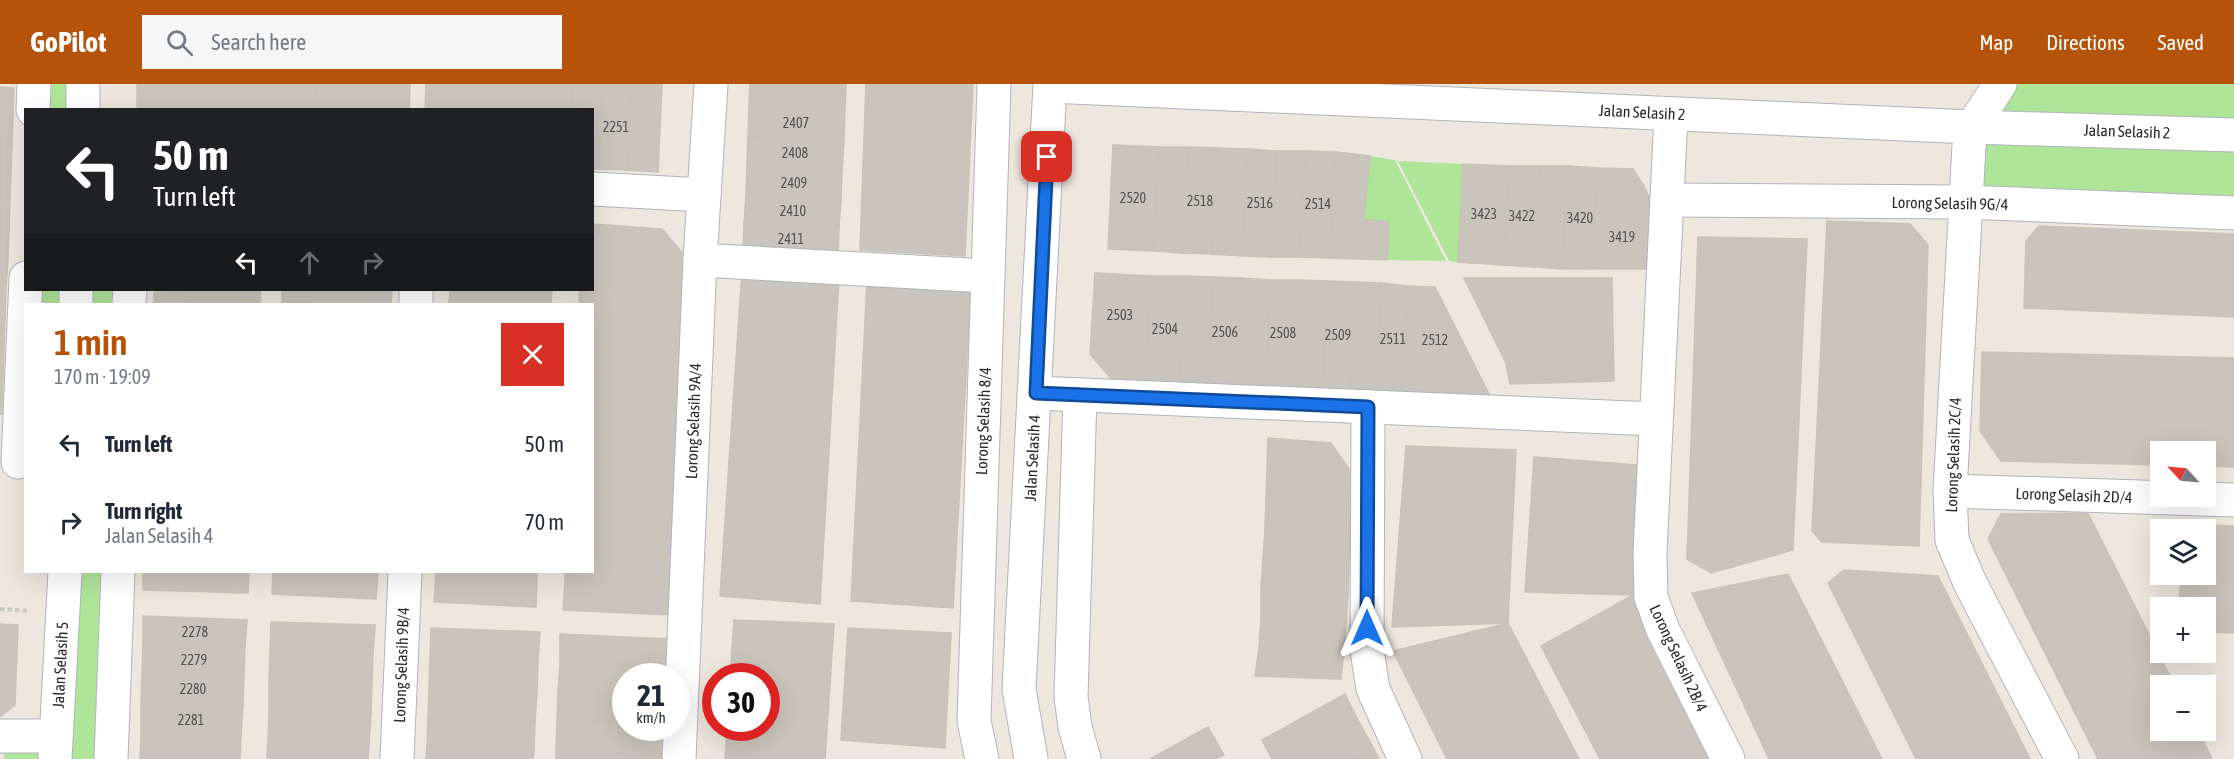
<!DOCTYPE html>
<html lang="en">
<head>
<meta charset="utf-8">
<style>
  :root { --surface:#fff; --page:#f6f6f7; --text:#1f2937; --muted:#747a83; --accent:#b45309 }
  body { margin:0; font-family:"Asap Condensed",sans-serif; background:var(--page); color:var(--text); height:100vh; display:flex; flex-direction:column; font-size:22px; white-space:nowrap }
  * { box-sizing:border-box; margin:0 }
  p { font-size:20px; color:var(--muted) }
  .icon { flex:none; width:33px; height:33px; fill:none; stroke:currentColor; stroke-width:2; stroke-linecap:round; stroke-linejoin:round }
  .map { position:relative; flex:1; overflow:hidden }
  .details { position:absolute; left:24px; top:219px; width:570px; height:270px; display:flex; flex-direction:column; background:var(--surface); border-radius:0px; box-shadow:0 6px 24px #0002 }
  .details>* { flex:none }
  .top-card { position:absolute; left:24px; top:24px; width:570px; height:183px; border-radius:0px; box-shadow:0 6px 24px #0002; background:#202124; color:#fff; overflow:hidden }
  .needle { width:39px; rotate:296deg }
  .fabs { position:absolute; left:2150px; top:357px; display:grid; gap:12px }
  .fabs a { display:grid; place-items:center; width:66px; height:66px; border-radius:0px; background:var(--surface); box-shadow:0 6px 24px #0002; font-size:30px }
  .speed { position:absolute; left:612px; top:579px; display:flex; gap:12px; font-size:30px; font-weight:700; text-align:center }
  .speed>* { display:grid; place-content:center; width:78px; height:78px; border-radius:50%; background:var(--surface); box-shadow:0 6px 24px #0002; line-height:1 }
  .speed small { font-size:15px; font-weight:400 }
  .speed .limit { border:9px solid #d22; background:#fff; color:#111 }
  .pin { position:absolute; display:grid; place-items:center; width:51px; height:51px; color:#fff; margin:-26px; border-radius:12px; box-shadow:0 3px 9px #0006 }
  .me { position:absolute; width:66px; margin:-33px; rotate:0deg; stroke-linejoin:round; filter:drop-shadow(0 0 4px #0008) }
  .turn { display:flex; align-items:center; gap:21px; height:126px; padding:0 30px; font-size:27px }
  .turn .icon { width:78px; height:78px; stroke-width:2.5 }
  .turn b { display:block; font-size:42px; line-height:51px }
  .lanes { display:flex; align-items:center; height:57px; padding:0 30px; background:#0003; justify-content:center; gap:30px; direction:ltr }
  .lanes .off { opacity:.35 }
  .round { display:grid; place-items:center; flex:none; width:63px; height:63px; border-radius:0px; background:var(--page) }
  .overview { display:flex; align-items:center; justify-content:space-between; height:102px; padding:0 30px }
  h1 { font-size:36px; font-weight:600; line-height:45px; color:var(--accent) }
  ul { padding:0; list-style:none }
  li { display:flex; align-items:center; gap:18px; height:78px; padding:0 30px }
  li div { flex:1 }
  li b { display:block; font-size:22px }
  li em { font-style:normal }
  header { display:flex; align-items:center; gap:36px; box-sizing:border-box; height:84px; padding:0 30px; background:var(--accent); color:#fff }
  header strong { font-size:28px }
  nav { display:flex; gap:33px; margin-inline-start:auto; font-size:21px }
  .search { width:420px; height:54px; background:var(--page); display:flex; align-items:center; gap:15px; box-sizing:border-box; padding:0 21px; border-radius:0px; color:var(--muted); font-size:22px }
  .map>svg:first-child { display:block }
</style>
</head>
<body>
<header>
<strong>GoPilot</strong>
<div class="search"><svg class="icon" aria-label="search" viewBox="0 0 24 24"><circle cx="10" cy="10" r="6"/><path d="M15 15l6 6"/></svg>Search here</div>
<nav><a>Map</a><a>Directions</a><a>Saved</a></nav>
</header>
<div class="map">
<svg width="2234" height="675" viewBox="0 0 2234 675">
  <rect width="100%" height="100%" fill="#ede7dd"/>
  <!-- green -->
  <g fill="#afe599">
    <path d="M 34,0 L 83,0 L 83,25 L 33,26 Z"/>
    <path d="M 2000,0 L 2234,0 L 2234,129 L 1965,118 Z"/>
    <path d="M 1370,72 L 1395,76 L 1446,177 L 1387,176 L 1389,138 L 1364,135 Z"/>
    <path d="M 1398,77 L 1463,80 L 1458,178 L 1449,177 Z"/>
    <path d="M 26,206 L 130,206 L 129,220 L 26,220 Z"/>
    <path d="M 65,488 L 118,488 L 111,675 L 4,675 L 5,652 L 56,651 Z"/>
  </g>
  <!-- building -->
  <g fill="#c9c5bc" stroke="#c9c3b7" stroke-width="1.5">
    <rect x="137" y="0" width="56" height="26"/>
    <rect x="193" y="0" width="33" height="26"/>
    <rect x="226" y="0" width="31" height="26"/>
    <path d="M 257,0 L 287,0 L 286,26 L 257,26 Z"/>
    <path d="M 287,0 L 316,0 L 315,26 L 286,26 Z"/>
    <path d="M 316,0 L 344,0 L 342,26 L 315,26 Z"/>
    <path d="M 344,0 L 377,0 L 376,26 L 342,26 Z"/>
    <path d="M 377,0 L 410,0 L 409,26 L 376,26 Z"/>
    <path d="M 426,0 L 457,0 L 456,26 L 425,26 Z"/>
    <path d="M 457,0 L 487,0 L 485,26 L 456,26 Z"/>
    <path d="M 487,0 L 513,0 L 512,26 L 485,26 Z"/>
    <path d="M 513,0 L 543,0 L 542,26 L 512,26 Z"/>
    <path d="M 543,0 L 573,0 L 571,26 L 542,26 Z"/>
    <path d="M 573,0 L 602,0 L 600,85 L 592,85 L 592,26 L 571,26 Z"/>
    <path d="M 602,0 L 632,0 L 628,86 L 600,85 Z"/>
    <path d="M 632,0 L 662,0 L 658,88 L 628,86 Z"/>
    <path d="M 750,0 L 846,0 L 845,25 L 749,21 Z"/>
    <path d="M 866,0 L 973,0 L 965,172 L 860,166 Z"/>
    <path d="M 0,3 L 14,4 L 13,33 L 0,33 Z"/>
    <path d="M 749,21 L 845,25 L 844,57 L 748,53 Z"/>
    <path d="M 0,33 L 13,33 L 12,61 L 0,61 Z"/>
    <path d="M 748,53 L 844,57 L 842,87 L 747,81 Z"/>
    <path d="M 0,61 L 12,61 L 11,90 L 0,90 Z"/>
    <path d="M 1113,61 L 1159,63 L 1153,167 L 1108,165 Z"/>
    <path d="M 1159,63 L 1189,63 L 1181,169 L 1153,167 Z"/>
    <path d="M 1189,63 L 1217,64 L 1212,170 L 1181,169 Z"/>
    <path d="M 1217,64 L 1248,65 L 1242,172 L 1212,170 Z"/>
    <path d="M 1248,65 L 1277,67 L 1271,173 L 1242,172 Z"/>
    <path d="M 1277,67 L 1306,67 L 1299,173 L 1271,173 Z"/>
    <path d="M 1306,67 L 1336,68 L 1330,174 L 1299,173 Z"/>
    <path d="M 1336,68 L 1370,72 L 1364,135 L 1389,138 L 1387,176 L 1330,174 Z"/>
    <path d="M 1463,80 L 1510,82 L 1503,181 L 1458,178 Z"/>
    <path d="M 747,81 L 842,87 L 841,115 L 746,112 Z"/>
    <path d="M 1510,82 L 1540,82 L 1535,183 L 1503,181 Z"/>
    <path d="M 1540,82 L 1568,82 L 1562,185 L 1535,183 Z"/>
    <path d="M 1568,82 L 1598,84 L 1592,185 L 1562,185 Z"/>
    <path d="M 1598,84 L 1633,85 L 1644,102 L 1653,122 L 1650,185 L 1592,185 Z"/>
    <path d="M 0,90 L 11,90 L 10,120 L 0,119 Z"/>
    <path d="M 746,112 L 841,115 L 839,143 L 744,139 Z"/>
    <path d="M 0,119 L 10,120 L 9,147 L 0,147 Z"/>
    <path d="M 1827,137 L 1910,140 L 1928,161 L 1919,462 L 1822,458 L 1812,447 Z"/>
    <path d="M 744,139 L 839,143 L 838,172 L 743,168 Z"/>
    <path d="M 592,140 L 662,145 L 685,172 L 683,206 L 592,201 Z"/>
    <path d="M 2039,142 L 2234,150 L 2234,233 L 2024,224 L 2026,157 Z"/>
    <path d="M 0,147 L 9,147 L 8,176 L 0,176 Z"/>
    <path d="M 1698,153 L 1807,155 L 1793,466 L 1711,489 L 1687,475 Z"/>
    <path d="M 0,176 L 8,176 L 6,204 L 0,204 Z"/>
    <path d="M 742,187 L 839,194 L 820,520 L 720,512 Z"/>
    <path d="M 1095,189 L 1150,192 L 1146,298 L 1114,298 L 1090,270 Z"/>
    <path d="M 1150,192 L 1183,192 L 1180,299 L 1146,298 Z"/>
    <path d="M 1183,192 L 1213,193 L 1208,301 L 1180,299 Z"/>
    <path d="M 1213,193 L 1241,194 L 1238,302 L 1208,301 Z"/>
    <path d="M 1241,194 L 1270,196 L 1266,302 L 1238,302 Z"/>
    <path d="M 1464,194 L 1612,194 L 1614,297 L 1510,300 L 1506,279 Z"/>
    <path d="M 1270,196 L 1299,196 L 1296,303 L 1266,302 Z"/>
    <path d="M 1299,196 L 1326,197 L 1323,305 L 1296,303 Z"/>
    <path d="M 867,197 L 971,200 L 953,524 L 851,517 Z"/>
    <path d="M 1326,197 L 1353,198 L 1351,306 L 1323,305 Z"/>
    <path d="M 1353,198 L 1381,199 L 1378,308 L 1351,306 Z"/>
    <path d="M 1381,199 L 1408,202 L 1405,309 L 1378,308 Z"/>
    <path d="M 592,201 L 683,206 L 683,237 L 592,233 L 592,220 L 579,220 L 579,206 L 592,206 Z"/>
    <path d="M 1408,202 L 1435,203 L 1491,314 L 1405,309 Z"/>
    <path d="M 0,204 L 6,204 L 5,234 L 0,234 Z"/>
    <path d="M 155,206 L 261,206 L 260,217 L 154,211 Z"/>
    <path d="M 282,206 L 392,206 L 391,220 L 282,218 Z"/>
    <path d="M 450,206 L 552,206 L 551,220 L 449,220 Z"/>
    <path d="M 154,211 L 260,217 L 260,220 L 154,220 Z"/>
    <path d="M 282,218 L 391,220 L 282,220 Z"/>
    <path d="M 592,233 L 683,237 L 681,266 L 592,262 Z"/>
    <path d="M 0,234 L 5,234 L 4,264 L 0,264 Z"/>
    <path d="M 592,262 L 681,266 L 681,295 L 592,291 Z"/>
    <path d="M 0,264 L 4,264 L 3,296 L 0,296 Z"/>
    <path d="M 1982,268 L 2234,274 L 2234,383 L 2205,382 L 2205,368 L 2160,368 L 2160,381 L 2001,377 L 1980,347 Z"/>
    <path d="M 592,291 L 681,295 L 679,325 L 592,320 Z"/>
    <path d="M 0,296 L 3,296 L 2,330 L 0,330 Z"/>
    <path d="M 592,320 L 679,325 L 678,353 L 592,349 Z"/>
    <path d="M 592,349 L 678,353 L 677,381 L 592,378 Z"/>
    <path d="M 1268,354 L 1331,359 L 1354,392 L 1352,420 L 1266,417 Z"/>
    <path d="M 1406,362 L 1516,366 L 1508,539 L 1392,543 Z"/>
    <path d="M 1534,373 L 1638,381 L 1633,511 L 1525,508 Z"/>
    <path d="M 592,378 L 677,381 L 676,410 L 592,405 Z"/>
    <path d="M 592,405 L 676,410 L 675,440 L 592,435 Z"/>
    <path d="M 1266,417 L 1352,420 L 1350,450 L 1265,446 Z"/>
    <path d="M 2088,429 L 2175,602 L 2160,602 L 2160,646 L 2198,646 L 2212,675 L 2098,675 L 1988,455 L 2001,430 Z"/>
    <path d="M 592,435 L 675,440 L 674,470 L 592,466 Z"/>
    <path d="M 2183,440 L 2234,442 L 2234,549 L 2205,548 L 2205,524 L 2179,524 L 2181,490 L 2205,490 L 2205,446 L 2183,446 Z"/>
    <path d="M 1265,446 L 1350,450 L 1349,479 L 1263,474 Z"/>
    <path d="M 592,466 L 674,470 L 673,501 L 565,496 L 565,488 L 592,488 Z"/>
    <path d="M 1263,474 L 1349,479 L 1348,510 L 1261,505 Z"/>
    <path d="M 1844,486 L 1938,492 L 2030,675 L 1916,675 L 1828,499 Z"/>
    <path d="M 143,488 L 249,488 L 248,509 L 143,506 Z"/>
    <path d="M 273,488 L 378,488 L 376,515 L 272,510 Z"/>
    <path d="M 436,488 L 537,493 L 536,523 L 434,518 Z"/>
    <path d="M 436,488 L 537,488 L 537,493 Z"/>
    <path d="M 1788,490 L 1882,675 L 1769,675 L 1692,509 Z"/>
    <path d="M 565,496 L 673,501 L 672,531 L 563,526 Z"/>
    <path d="M 1261,505 L 1348,510 L 1346,538 L 1261,534 Z"/>
    <path d="M 1633,511 L 1713,675 L 1600,675 L 1541,562 Z"/>
    <path d="M 143,532 L 247,536 L 245,563 L 143,561 Z"/>
    <path d="M 1261,534 L 1346,538 L 1344,566 L 1259,564 Z"/>
    <path d="M 734,536 L 834,540 L 825,675 L 725,675 L 727,644 L 766,644 L 766,592 L 730,592 Z"/>
    <path d="M 271,538 L 375,541 L 373,571 L 270,568 Z"/>
    <path d="M 1508,539 L 1579,675 L 1447,675 L 1393,567 Z"/>
    <path d="M 0,540 L 18,541 L 15,621 L 0,633 Z"/>
    <path d="M 431,544 L 540,548 L 538,578 L 430,574 Z"/>
    <path d="M 848,544 L 951,549 L 945,664 L 841,656 Z"/>
    <path d="M 560,550 L 669,555 L 668,582 L 560,579 Z"/>
    <path d="M 143,561 L 245,563 L 244,591 L 142,589 Z"/>
    <path d="M 1259,564 L 1344,566 L 1341,595 L 1255,592 Z"/>
    <path d="M 270,568 L 373,571 L 372,601 L 269,599 Z"/>
    <path d="M 430,574 L 538,578 L 537,608 L 429,604 Z"/>
    <path d="M 560,579 L 668,582 L 667,592 L 626,592 L 626,611 L 558,608 Z"/>
    <path d="M 142,589 L 244,591 L 243,621 L 141,620 Z"/>
    <path d="M 269,599 L 372,601 L 371,630 L 269,627 Z"/>
    <path d="M 429,604 L 537,608 L 535,637 L 428,634 Z"/>
    <path d="M 558,608 L 626,611 L 626,639 L 557,636 Z"/>
    <path d="M 1345,610 L 1359,638 L 1291,675 L 1272,675 L 1262,656 Z"/>
    <path d="M 141,620 L 243,621 L 241,652 L 141,650 Z"/>
    <path d="M 269,627 L 371,630 L 369,659 L 268,655 Z"/>
    <path d="M 428,634 L 535,637 L 534,666 L 427,661 Z"/>
    <path d="M 557,636 L 626,639 L 626,644 L 664,644 L 663,671 L 556,665 Z"/>
    <path d="M 1359,638 L 1374,665 L 1355,675 L 1291,675 Z"/>
    <path d="M 1208,643 L 1224,671 L 1215,675 L 1150,675 Z"/>
    <path d="M 141,650 L 241,652 L 240,675 L 140,675 Z"/>
    <path d="M 268,655 L 369,659 L 368,675 L 267,675 Z"/>
    <path d="M 427,661 L 534,666 L 533,675 L 426,675 Z"/>
    <path d="M 556,665 L 663,671 L 662,675 L 556,675 Z"/>
    <path d="M 1374,665 L 1379,675 L 1355,675 Z"/>
  </g>
  <g fill="none" stroke-linecap="round" stroke-linejoin="round">
    <defs>
      <g id="minor">
        <path d="M 2000,0 L 1972,43 L 1969,62 L 1950,407 L 1952,456 L 1970,499 L 2062,675"/>
        <path d="M 1050,2 L 1972,43 L 2234,51"/>
        <path d="M 33,26 L 34,0"/>
        <path d="M 83,26 L 83,0"/>
        <path d="M 1671,30 L 1650,469 L 1651,513 L 1663,546 L 1728,675"/>
        <path d="M 592,105 L 704,111"/>
        <path d="M 1667,116 L 1965,118 L 2234,129"/>
        <path d="M 700,176 L 987,192"/>
        <path d="M 76,220 L 76,206"/>
        <path d="M 129,220 L 130,206"/>
        <path d="M 416,220 L 416,206"/>
        <path d="M 1036,309 L 1656,335"/>
        <path d="M 1080,311 L 1071,613 L 1075,643 L 1084,675"/>
        <path d="M 1368,323 L 1367,566 L 1373,605 L 1405,675"/>
        <path d="M 18,378 L 26,194"/>
        <path d="M 1950,407 L 2234,416"/>
        <path d="M 0,652 L 56,652"/>
        <path d="M 55,675 L 65,488"/>
        <path d="M 111,675 L 118,488"/>
        <path d="M 397,675 L 405,488"/>
        <path d="M 679,675 L 700,176 L 711,0"/>
        <path d="M 982,675 L 974,637 L 994,0"/>
        <path d="M 1031,675 L 1019,605 L 1050,0"/>
      </g>
    </defs>
    <!-- minor casing -->
    <use href="#minor" stroke="#b1b3bf" stroke-width="35"/>
    <!-- path -->
    <path stroke="#c8c8c8" stroke-width="4" stroke-dasharray="4.5 3" stroke-linecap="butt" d="M 0,525 L 30,527"/>
    <!-- minor -->
    <use href="#minor" stroke="#fff" stroke-width="33"/>
  </g>
  <g fill="none" stroke-linecap="round" stroke-linejoin="round">
    <defs>
      <path id="route" d="M 1047,73 L 1036,309 L 1368,323 L 1367,544"/>
    </defs>
    <!-- route casing -->
    <use href="#route" stroke="#114b97" stroke-width="15"/>
    <!-- route -->
    <use href="#route" stroke="#1a73e8" stroke-width="10"/>
  </g>
  <g text-anchor="middle" dominant-baseline="central" stroke-width="6" stroke-linejoin="round" paint-order="stroke">
    <!-- number labels -->
    <g font-size="14" fill="#52524f">
      <text x="796" y="39">2407</text>
      <text x="616" y="43">2251</text>
      <text x="795" y="69">2408</text>
      <text x="794" y="99">2409</text>
      <text x="1133" y="114">2520</text>
      <text x="1200" y="117">2518</text>
      <text x="1260" y="119">2516</text>
      <text x="1318" y="120">2514</text>
      <text x="793" y="127">2410</text>
      <text x="1484" y="130">3423</text>
      <text x="1522" y="132">3422</text>
      <text x="1580" y="134">3420</text>
      <text x="1622" y="153">3419</text>
      <text x="791" y="155">2411</text>
      <text x="1120" y="231">2503</text>
      <text x="1165" y="245">2504</text>
      <text x="1225" y="248">2506</text>
      <text x="1283" y="249">2508</text>
      <text x="1338" y="251">2509</text>
      <text x="1393" y="255">2511</text>
      <text x="1435" y="256">2512</text>
      <text x="195" y="548">2278</text>
      <text x="194" y="576">2279</text>
      <text x="193" y="605">2280</text>
      <text x="191" y="636">2281</text>
    </g>
    <!-- street labels -->
    <g font-size="16" fill="#2b2b2b" stroke="#fff">
      <text transform="translate(1642 28) rotate(3)">Jalan Selasih 2</text>
      <text transform="translate(2127 47) rotate(2)">Jalan Selasih 2</text>
      <text transform="translate(1950 119) rotate(1)">Lorong Selasih 9G/4</text>
      <text transform="translate(693 337) rotate(-88)">Lorong Selasih 9A/4</text>
      <text transform="translate(983 337) rotate(-88)">Lorong Selasih 8/4</text>
      <text transform="translate(1953 371) rotate(-88)">Lorong Selasih 2C/4</text>
      <text transform="translate(1032 374) rotate(-87)">Jalan Selasih 4</text>
      <text transform="translate(2074 411) rotate(2)">Lorong Selasih 2D/4</text>
      <text transform="translate(1679 574) rotate(65)">Lorong Selasih 2B/4</text>
      <text transform="translate(60 581) rotate(-87)">Jalan Selasih 5</text>
      <text transform="translate(401 581) rotate(-88)">Lorong Selasih 9B/4</text>
    </g>
  </g>
</svg>
<div class="fabs">
<a><svg class="needle" viewBox="-14 -14 28 28"><path d="M0-13l5 13h-10z" fill="#e53935"/><path d="M0 13l5-13h-10z" fill="#747a83"/></svg></a>
<a><svg class="icon" aria-label="layers" viewBox="0 0 24 24"><path d="M12 4l9 5-9 5-9-5zM3 14l9 5 9-5"/></svg></a>
<a>+</a>
<a>−</a>
</div>
<div class="speed"><div>21<small>km/h</small></div><div class="limit">30</div></div>
<div class="pin" style="left:1047px;top:73px;background:#d93025"><svg class="icon" aria-label="arrive" viewBox="0 0 24 24"><path d="M6 21V4h12l-3 4 3 4H6"/></svg></div>
<svg class="me" style="left:1367px;top:544px" viewBox="-20 -20 40 40"><path d="M0-17L14 15 0 8-14 15z" fill="#1a73e8" stroke="#fff" stroke-width="4"/></svg>
<div class="top-card">
<div class="turn"><svg class="icon" aria-label="left" viewBox="0 0 24 24"><path d="M17 20v-9H6M10 6l-5 5 5 5"/></svg><div><b>50 m</b>Turn left</div></div>
<div class="lanes"><svg class="icon" aria-label="left" viewBox="0 0 24 24"><path d="M17 20v-9H6M10 6l-5 5 5 5"/></svg><svg class="icon off" aria-label="ahead" viewBox="0 0 24 24"><path d="M12 20V5M6 11l6-6 6 6"/></svg><svg class="icon off" aria-label="right" viewBox="0 0 24 24"><path d="M7 20v-9h11M14 6l5 5-5 5"/></svg></div>
</div>
<section class="details">
<div class="overview"><div><h1>1 min</h1><p>170 m · 19:09</p></div><a class="round" style="background:#d93025;color:#fff"><svg class="icon" aria-label="close" viewBox="0 0 24 24"><path d="M6 6l12 12M18 6L6 18"/></svg></a></div>
<ul>
<li><svg class="icon" aria-label="left" viewBox="0 0 24 24"><path d="M17 20v-9H6M10 6l-5 5 5 5"/></svg><div><b>Turn left</b></div><em>50 m</em></li>
<li><svg class="icon" aria-label="right" viewBox="0 0 24 24"><path d="M7 20v-9h11M14 6l5 5-5 5"/></svg><div><b>Turn right</b><p>Jalan Selasih 4</p></div><em>70 m</em></li>
</ul>
</section>
</div>
</body>
</html>
